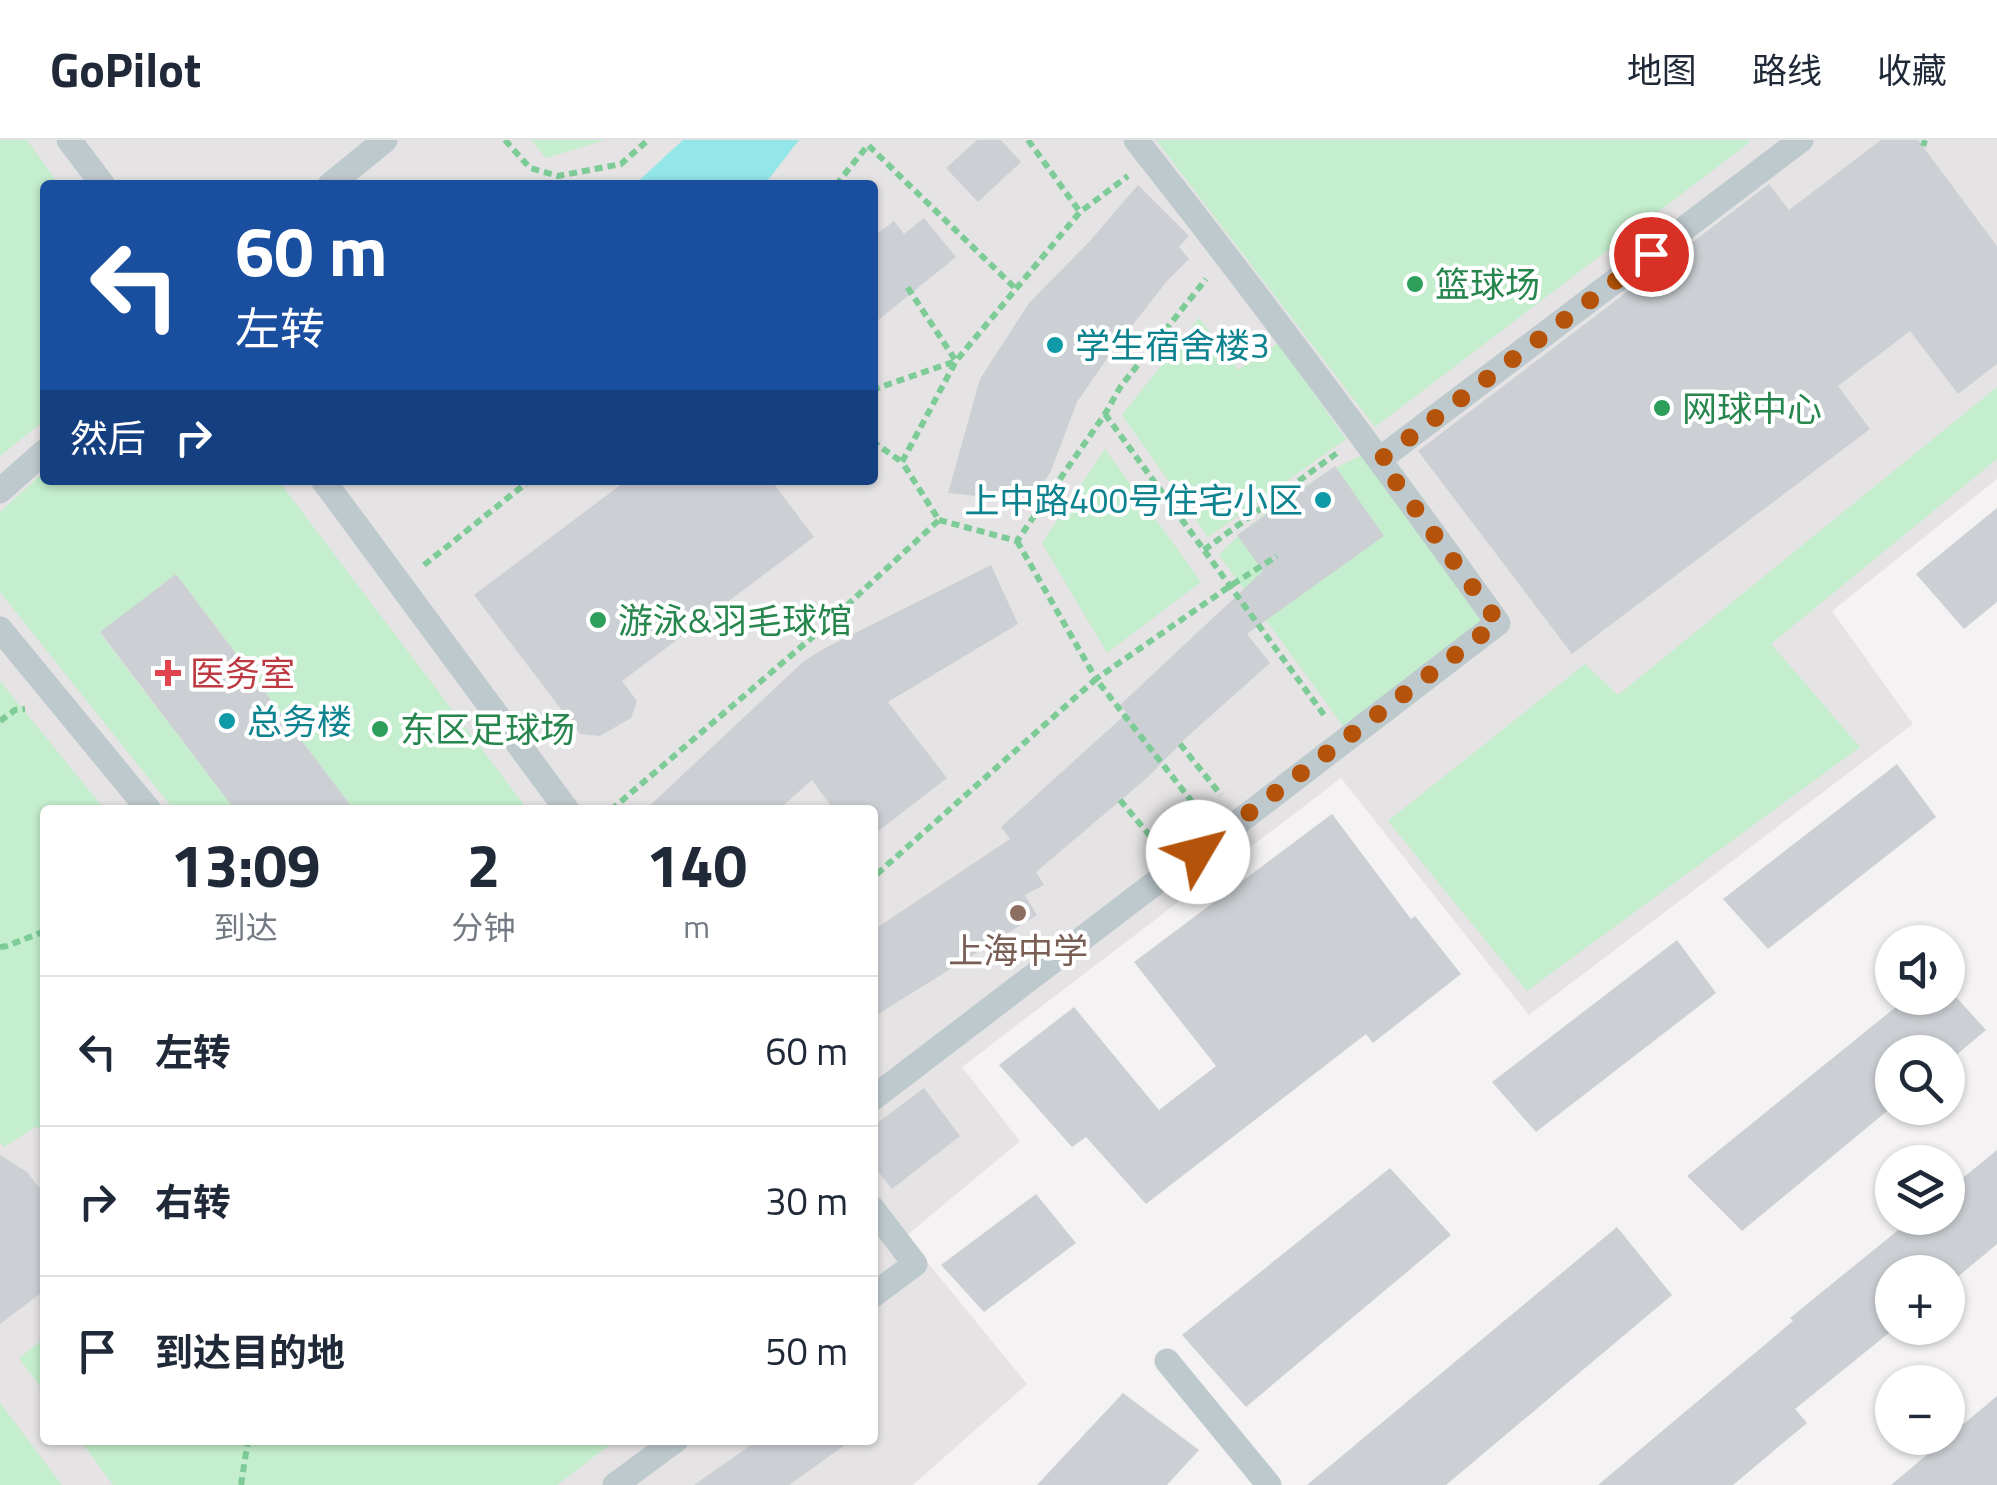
<!DOCTYPE html>
<html lang="zh">
<head>
<meta charset="utf-8">
<style>
  :root { --surface:#fff; --page:#f6f6f7; --text:#1f2937; --muted:#747a83; --line:#e0e1e3 }
  body { margin:0; font-family:"Titillium Web","Noto Sans SC",sans-serif; background:var(--page); color:var(--text); height:100vh; display:flex; flex-direction:column; font-size:38px; white-space:nowrap }
  * { box-sizing:border-box; margin:0 }
  p { font-size:32px; color:var(--muted) }
  .icon { flex:none; width:55px; height:55px; fill:none; stroke:currentColor; stroke-width:2; stroke-linecap:round; stroke-linejoin:round }
  .map { position:relative; flex:1; overflow:hidden }
  .side { position:absolute; left:40px; top:665px; width:838px; height:640px; display:flex; flex-direction:column; background:var(--surface); border-radius:10px; box-shadow:0 2px 8px #0004 }
  .side>* { flex:none }
  .banner { position:absolute; left:40px; top:40px; width:838px; height:305px; border-radius:10px; box-shadow:0 2px 8px #0004; background:#1a4fa0; color:#fff; overflow:hidden }
  .buttons { position:absolute; left:1875px; top:785px; display:grid; gap:20px }
  .buttons a { display:grid; place-items:center; width:90px; height:90px; border-radius:50%; background:var(--surface); box-shadow:0 2px 8px #0004; font-size:50px }
  .pin { position:absolute; display:grid; place-items:center; width:85px; height:85px; color:#fff; margin:-42px; border:5px solid #fff; border-radius:50%; box-shadow:0 2px 10px #0007 }
  .me { position:absolute; width:110px; margin:-55px; rotate:53deg; stroke-linejoin:round; filter:drop-shadow(0 0 8px #0008) }
  .turn { display:flex; align-items:center; gap:35px; height:210px; padding:0 30px; font-size:45px }
  .turn .icon { width:130px; height:130px; stroke-width:2.5 }
  .turn b { display:block; font-size:70px; line-height:85px }
  .then { display:flex; align-items:center; height:95px; padding:0 30px; background:#0003; gap:20px; font-size:38px }
  .eta { display:flex; justify-content:space-evenly; align-items:center; height:170px; text-align:center }
  .eta b { font-size:60px; font-weight:700; line-height:70px }
  ul { padding:0; list-style:none }
  li { display:flex; align-items:center; gap:30px; height:150px; padding:0 30px; border-top:2px solid var(--line) }
  li div { flex:1 }
  li b { display:block; font-size:38px }
  li em { font-style:normal }
  header { display:flex; align-items:center; gap:60px; box-sizing:border-box; height:140px; padding:0 50px; background:var(--surface); border-bottom:2px solid var(--line) }
  header strong { font-size:48px }
  nav { display:flex; gap:55px; margin-inline-start:auto; font-size:35px }
  .map>svg:first-child { display:block }
</style>
</head>
<body>
<header>
<strong>GoPilot</strong>
<nav><a>地图</a><a>路线</a><a>收藏</a></nav>
</header>
<div class="map">
<svg width="1997" height="1345" viewBox="0 0 1997 1345">
  <rect width="100%" height="100%" fill="#f4f2f2"/>
  <!-- education -->
  <path fill="#e5e3e4" fill-rule="evenodd" d="M 0,0 L 1997,0 L 1997,339 L 1832,471 L 1913,584 L 1529,875 L 1341,638 L 962,927 L 1020,1001 L 906,1096 L 1027,1244 L 913,1345 L 0,1345 ZM 45,45 L 872,45 L 872,340 L 45,340 ZM 45,670 L 872,670 L 872,1300 L 45,1300 Z"/>
  <!-- green -->
  <g fill="#c4eecd">
    <path d="M 0,0 L 27,0 L 59,45 L 45,45 L 45,280 L 0,316 Z"/>
    <path d="M 531,0 L 605,0 L 546,18 Z"/>
    <path d="M 1156,0 L 1749,0 L 1750,2 L 1375,287 Z"/>
    <path d="M 1199,178 L 1238,230 L 1278,203 L 1346,299 L 1208,397 L 1122,275 Z"/>
    <path d="M 1997,247 L 1997,319 L 1771,504 L 1860,607 L 1527,851 L 1388,681 L 1585,524 L 1618,555 Z"/>
    <path d="M 1105,309 L 1201,442 L 1107,513 L 1042,403 Z"/>
    <path d="M 1363,315 L 1485,479 L 1343,586 L 1219,415 C 1252,379 1318,333 1363,315 Z"/>
    <path d="M 45,331 L 45,340 L 278,340 L 528,670 L 354,670 L 176,434 L 100,493 L 235,670 L 174,670 L 0,452 L 0,372 Z"/>
    <path d="M 0,541 L 105,670 L 45,670 L 45,996 L 37,986 L 4,1007 L 0,1002 Z"/>
    <path d="M 45,1198 L 45,1253 L 19,1218 Z"/>
    <path d="M 0,1263 L 62,1345 L 0,1345 Z"/>
    <path d="M 80,1300 L 616,1300 L 557,1345 L 113,1345 Z"/>
  </g>
  <!-- water -->
  <path fill="#93e7e9" d="M 683,0 L 799,0 L 764,45 L 634,45 Z"/>
  <!-- building -->
  <g fill="#ccd0d4">
    <path d="M 977,0 L 1001,0 L 1021,22 L 978,62 L 946,28 Z"/>
    <path d="M 1881,0 L 1918,0 L 1997,106 L 1997,224 L 1958,254 L 1910,191 L 1838,246 L 1870,289 L 1572,514 L 1418,311 L 1769,44 L 1789,70 Z"/>
    <path d="M 1138,45 L 1189,96 L 1179,107 L 1189,119 L 1167,141 L 1113,210 L 1077,262 L 1051,331 L 1032,362 L 948,353 L 980,239 L 1029,163 L 1089,102 Z"/>
    <path d="M 924,78 L 956,117 L 872,185 L 872,98 L 894,81 L 904,94 Z"/>
    <path d="M 1335,326 L 1384,396 L 1247,494 L 1270,523 L 1187,597 L 1147,638 L 1036,732 L 1044,745 L 1025,755 L 1037,775 L 872,878 L 872,791 L 1010,699 L 1001,687 L 1127,573 L 1120,565 L 1263,431 L 1237,395 Z"/>
    <path d="M 627,340 L 771,340 L 814,397 L 622,541 L 637,561 L 631,578 L 600,596 L 580,594 L 474,455 Z"/>
    <path d="M 1997,368 L 1997,462 L 1964,489 L 1916,434 Z"/>
    <path d="M 991,425 L 1018,484 L 888,562 L 947,638 L 872,696 L 872,670 L 834,670 L 812,640 L 778,670 L 645,670 L 804,521 L 825,508 Z"/>
    <path d="M 176,434 L 354,670 L 235,670 L 100,492 Z"/>
    <path d="M 1897,624 L 1936,677 L 1768,809 L 1723,759 Z"/>
    <path d="M 1332,674 L 1411,779 L 1415,776 L 1461,834 L 1373,903 L 1366,894 L 1146,1064 L 1086,997 L 1072,1007 L 999,925 L 1074,867 L 1159,970 L 1216,926 L 1134,822 Z"/>
    <path d="M 1677,800 L 1716,853 L 1536,992 L 1492,942 Z"/>
    <path d="M 1907,858 L 1957,858 L 1986,890 L 1948,922 L 1948,912 L 1892,912 L 1892,967 L 1742,1091 L 1687,1036 Z"/>
    <path d="M 924,948 L 960,996 L 892,1049 L 872,1024 L 872,987 Z"/>
    <path d="M 1997,1010 L 1997,1104 L 1948,1145 L 1948,1132 L 1892,1132 L 1892,1188 L 1895,1188 L 1795,1269 L 1807,1283 L 1733,1345 L 1598,1345 L 1793,1181 L 1790,1178 L 1913,1078 L 1948,1078 L 1948,1050 Z"/>
    <path d="M 0,1015 L 27,1032 L 45,1055 L 45,1150 L 0,1184 Z"/>
    <path d="M 1390,1028 L 1451,1095 L 1246,1267 L 1182,1195 Z"/>
    <path d="M 1036,1054 L 1076,1103 L 984,1172 L 941,1125 Z"/>
    <path d="M 1617,1087 L 1672,1155 L 1446,1345 L 1307,1345 Z"/>
    <path d="M 1123,1253 L 1199,1310 L 1167,1345 L 1037,1345 Z"/>
    <path d="M 1997,1256 L 1997,1345 L 1891,1345 Z"/>
    <path d="M 758,1300 L 852,1300 L 789,1345 L 694,1345 Z"/>
  </g>
  <g fill="none" stroke-linecap="round" stroke-linejoin="round">
    <!-- path -->
    <g stroke="#7dcb97" stroke-width="6" stroke-dasharray="8 5" stroke-linecap="butt">
      <path d="M 505,0 L 530,28 L 558,36 L 621,24 L 648,0"/>
      <path d="M 1028,0 L 1080,72"/>
      <path d="M 1923,6 L 1925,0"/>
      <path d="M 836,45 L 868,5 L 1016,149"/>
      <path d="M 872,250 L 956,221 L 906,145"/>
      <path d="M 1105,274 L 1324,575"/>
      <path d="M 872,301 L 902,322"/>
      <path d="M 939,380 L 1017,401 L 1105,274 L 1121,246 L 1206,139"/>
      <path d="M 1017,401 L 1096,539 L 1230,446 L 1277,416"/>
      <path d="M 1204,410 L 1337,313"/>
      <path d="M 424,425 L 530,340"/>
      <path d="M 0,581 L 15,570 L 25,569"/>
      <path d="M 1180,604 L 1221,655"/>
      <path d="M 1120,660 L 1156,703"/>
      <path d="M 611,670 L 816,494 L 939,380 L 902,322 L 956,221 L 1080,72 L 1128,36"/>
      <path d="M 877,734 L 1096,539 L 1200,672"/>
      <path d="M 0,807 L 7,806 L 45,791"/>
      <path d="M 241,1345 L 248,1300"/>
    </g>
    <!-- lane -->
    <g stroke="#bec9ce" stroke-width="25">
      <path d="M 69,0 L 103,45"/>
      <path d="M 330,45 L 385,0"/>
      <path d="M 1380,319 L 1801,0"/>
      <path d="M 323,340 L 567,670"/>
      <path d="M 0,351 L 45,311"/>
      <path d="M 0,489 L 149,670"/>
      <path d="M 872,959 L 1176,727 L 1219,697 L 1498,483 C 1380,319 1261,158 1136,0"/>
      <path d="M 872,1068 L 915,1124 L 872,1156"/>
      <path d="M 1167,1221 L 1269,1345"/>
      <path d="M 615,1345 L 676,1300"/>
    </g>
  </g>
  <g fill="none" stroke-linecap="round" stroke-linejoin="round">
    <!-- route -->
    <path stroke="#b45309" stroke-width="18" stroke-dasharray="0 32.4" d="M 1198,712 L 1498,482 L 1380,320 L 1651,114"/>
  </g>
  <!-- markers -->
  <g fill="#2e9e5b" stroke="#fff" stroke-width="4">
    <circle cx="1415" cy="144" r="10"/>
    <circle cx="1662" cy="268" r="10"/>
    <circle cx="598" cy="480" r="10"/>
    <circle cx="380" cy="589" r="10"/>
  </g>
  <g fill="#0f9aa8" stroke="#fff" stroke-width="4">
    <circle cx="1055" cy="205" r="10"/>
    <circle cx="1323" cy="360" r="10"/>
    <circle cx="227" cy="581" r="10"/>
  </g>
  <path fill="#e0444e" stroke="#fff" stroke-width="4" d="M163 518h10v10h10v10h-10v10h-10v-10h-10v-10h10z"/>
  <circle fill="#8d6e63" stroke="#fff" stroke-width="4" cx="1018" cy="773" r="10"/>
  <g text-anchor="middle" dominant-baseline="central" stroke-width="8" stroke-linejoin="round" paint-order="stroke">
    <!-- leisure labels -->
    <g font-size="35" fill="#27864d" stroke="#fff" text-anchor="start">
      <text x="1435" y="144">篮球场</text>
      <text x="1682" y="268">网球中心</text>
      <text x="618" y="480">游泳&amp;羽毛球馆</text>
      <text x="400" y="589">东区足球场</text>
    </g>
    <!-- culture labels -->
    <g font-size="35" fill="#0d838f" stroke="#fff" text-anchor="start">
      <text x="1075" y="205">学生宿舍楼3</text>
      <text x="1303" y="360" text-anchor="end">上中路400号住宅小区</text>
      <text x="247" y="581">总务楼</text>
    </g>
    <!-- health labels -->
    <g font-size="35" fill="#be3a42" stroke="#fff" text-anchor="start">
      <text x="190" y="533">医务室</text>
    </g>
    <!-- education labels -->
    <g font-size="35" fill="#785e54" stroke="#fff">
      <text x="1018" y="810">上海中学</text>
    </g>
  </g>
</svg>
<div class="buttons">
<a><svg class="icon" aria-label="sound" viewBox="0 0 24 24"><path d="M4 9h4l5-4v14l-5-4H4zM17 9q2 3 0 6"/></svg></a>
<a><svg class="icon" aria-label="search" viewBox="0 0 24 24"><circle cx="10" cy="10" r="6"/><path d="M15 15l6 6"/></svg></a>
<a><svg class="icon" aria-label="layers" viewBox="0 0 24 24"><path d="M12 4l9 5-9 5-9-5zM3 14l9 5 9-5"/></svg></a>
<a>+</a>
<a>−</a>
</div>
<div class="pin" style="left:1651px;top:114px;background:#d93025"><svg class="icon" aria-label="arrive" viewBox="0 0 24 24"><path d="M6 21V4h12l-3 4 3 4H6"/></svg></div>
<svg class="me" style="left:1198px;top:712px" viewBox="-20 -20 40 40"><circle r="19" fill="#fff"/><path d="M0-13L10 11 0 6-10 11z" fill="#b45309"/></svg>
<div class="banner">
<div class="turn"><svg class="icon" aria-label="left" viewBox="0 0 24 24"><path d="M17 20v-9H6M10 6l-5 5 5 5"/></svg><div><b>60 m</b>左转</div></div>
<div class="then">然后<svg class="icon" aria-label="right" viewBox="0 0 24 24"><path d="M7 20v-9h11M14 6l5 5-5 5"/></svg></div>
</div>
<section class="side">
<div class="eta">
<div><b>13:09</b><p>到达</p></div>
<div><b>2</b><p>分钟</p></div>
<div><b>140</b><p>m</p></div>
</div>
<ul>
<li><svg class="icon" aria-label="left" viewBox="0 0 24 24"><path d="M17 20v-9H6M10 6l-5 5 5 5"/></svg><div><b>左转</b></div><em>60 m</em></li>
<li><svg class="icon" aria-label="right" viewBox="0 0 24 24"><path d="M7 20v-9h11M14 6l5 5-5 5"/></svg><div><b>右转</b></div><em>30 m</em></li>
<li><svg class="icon" aria-label="arrive" viewBox="0 0 24 24"><path d="M6 21V4h12l-3 4 3 4H6"/></svg><div><b>到达目的地</b></div><em>50 m</em></li>
</ul>
</section>
</div>
</body>
</html>
